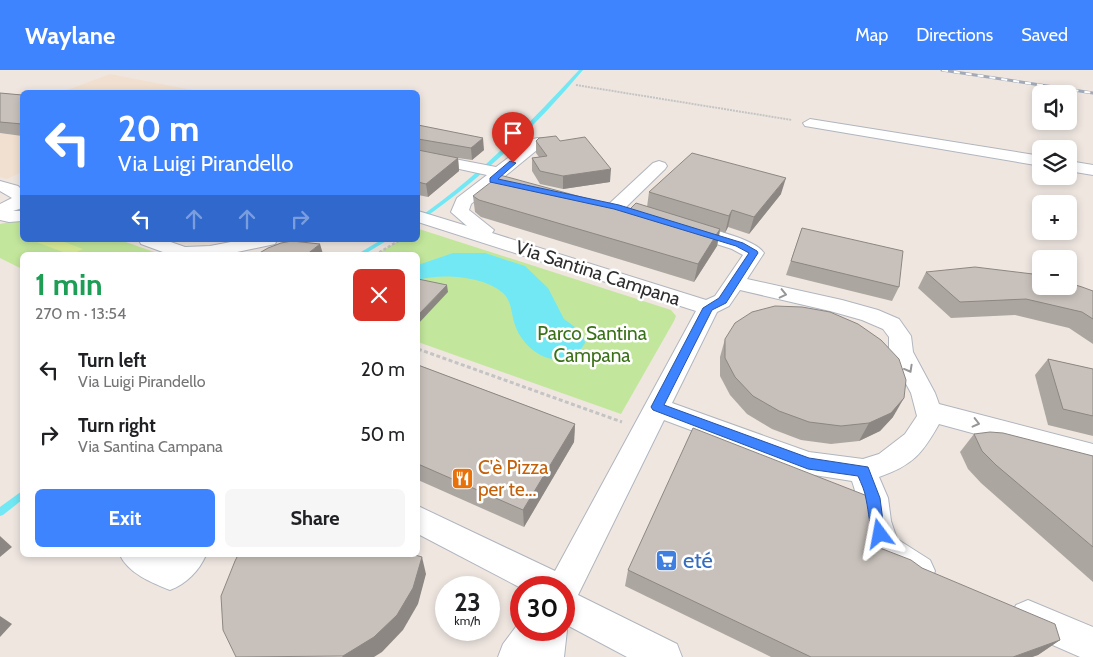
<!DOCTYPE html>
<html lang="en">
<head>
<meta charset="utf-8">
<style>
  :root { --surface:#fff; --page:#f6f6f6; --text:#202124; --muted:#757577; --accent:#3e83ff }
  body { margin:0; font-family:Cabin,sans-serif; background:var(--page); color:var(--text); height:100vh; display:flex; flex-direction:column; font-size:19px; white-space:nowrap }
  * { box-sizing:border-box; margin:0 }
  p { font-size:16px; color:var(--muted) }
  .icon { flex:none; width:28px; height:28px; fill:none; stroke:currentColor; stroke-width:2; stroke-linecap:round; stroke-linejoin:round }
  .map { position:relative; flex:1; overflow:hidden }
  .details { position:absolute; left:20px; top:182px; width:400px; height:305px; display:flex; flex-direction:column; background:var(--surface); border-radius:8px; box-shadow:0 2px 8px #0003 }
  .details>* { flex:none }
  .guide { position:absolute; left:20px; top:20px; width:400px; height:152px; border-radius:8px; box-shadow:0 2px 8px #0003; background:#3e83ff; color:#fff; overflow:hidden }
  .fabs { position:absolute; left:1032px; top:15px; display:grid; gap:10px }
  .fabs a { display:grid; place-items:center; width:45px; height:45px; border-radius:8px; background:var(--surface); box-shadow:0 2px 8px #0003; font-size:25px }
  .speed { position:absolute; left:435px; top:506px; display:flex; gap:10px; font-size:25px; font-weight:700; text-align:center }
  .speed>* { display:grid; place-content:center; width:65px; height:65px; border-radius:50%; background:var(--surface); box-shadow:0 2px 8px #0003; line-height:1 }
  .speed small { font-size:12px; font-weight:400 }
  .speed .limit { border:8px solid #d22; background:#fff; color:#111 }
  .pin { position:absolute; display:grid; place-items:center; width:42px; height:42px; color:#fff; margin:-51px -21px; border-radius:50% 50% 50% 0; rotate:-45deg; box-shadow:0 0 5px #0007 }
  .pin .icon { rotate:45deg }
  .me { position:absolute; width:55px; margin:-28px; rotate:347deg; stroke-linejoin:round; filter:drop-shadow(0 0 4px #0008) }
  .turn { display:flex; align-items:center; gap:18px; height:105px; padding:0 15px; font-size:22px }
  .turn .icon { width:65px; height:65px; stroke-width:2.5 }
  .turn b { display:block; font-size:35px; line-height:42px }
  .lanes { display:flex; align-items:center; height:48px; padding:0 15px; background:#0003; justify-content:center; gap:25px; direction:ltr }
  .lanes .off { opacity:.35 }
  .round { display:grid; place-items:center; flex:none; width:52px; height:52px; border-radius:8px; background:var(--page) }
  .summary { display:flex; align-items:center; justify-content:space-between; height:85px; padding:0 15px }
  h1 { font-size:30px; font-weight:700; line-height:38px; color:#1e9e55 }
  .cta { display:flex; gap:10px; margin-top:auto; padding:10px 15px }
  .cta a { flex:1; height:58px; border-radius:8px; background:var(--accent); color:#fff; font-size:20px; font-weight:700; line-height:58px; text-align:center }
  .cta a+a { background:var(--page); color:var(--text) }
  ul { padding:0; list-style:none }
  li { display:flex; align-items:center; gap:15px; height:65px; padding:0 15px }
  li div { flex:1 }
  li b { display:block; font-size:19px }
  li em { font-style:normal }
  header { display:flex; align-items:center; gap:30px; box-sizing:border-box; height:70px; padding:0 25px; background:var(--accent); color:#fff }
  header strong { font-size:24px }
  nav { display:flex; gap:28px; margin-inline-start:auto; font-size:18px }
  .map>svg:first-child { display:block }
</style>
</head>
<body>
<header>
<strong>Waylane</strong>
<nav><a>Map</a><a>Directions</a><a>Saved</a></nav>
</header>
<div class="map">
<svg width="1093" height="587" viewBox="0 0 1093 587">
  <rect width="100%" height="100%" fill="#efe6e0"/>
  <!-- education -->
  <g fill="#f1e0d0">
    <path d="M 110,4 L 202,22 L 62,22 Z"/>
    <path d="M 22,23 L 22,102 L 7,109 L 0,107 L 0,25 L 11,26 Z"/>
  </g>
  <!-- green -->
  <g fill="#c2e79c">
    <path d="M 22,149 L 22,170 L 120,170 L 163,185 L 22,185 L 22,199 L 0,188 L 0,154 Z"/>
    <path d="M 419,159 L 671,240 L 676,246 L 674,251 L 621,344 L 418,272 L 418,185 L 375,185 L 400,170 L 418,170 L 418,160 Z"/>
  </g>
  <!-- pitch -->
  <path fill="#d9ee97" d="M 31,170 L 59,170 L 83,179 L 71,185 Z"/>
  <!-- water -->
  <path fill="#71e8f4" d="M 453,183 L 485,183 L 525,196 L 548,218 L 564,249 L 583,263 L 585,273 C 579,283 573,288 561,289 C 541,292 521,273 515,255 C 511,244 512,231 503,223 C 484,206 441,203 418,210 L 418,195 Z"/>
  <g fill="none" stroke-linecap="round" stroke-linejoin="round">
    <!-- stream -->
    <g fill="#71e8f4" fill-rule="evenodd">
      <path d="M 579,0 L 583,0 C 535,57 481,109 420,151 L 418,152 L 418,148 C 479,106 529,54 579,0 Z"/>
      <path d="M 381,170 L 388,170 L 363,185 L 356,185 Z"/>
      <path d="M 22,421 L 22,430 L 3,445 L 0,446 L 0,437 Z"/>
    </g>
    <defs>
      <g id="minor">
        <path d="M 810,49 L 1041,86 L 1041,96 L 805,56 L 803,53 Z"/>
        <path d="M 538,68 L 543,69 L 545,72 L 543,75 L 471,134 L 469,140 L 494,160 L 492,163 L 706,230 L 715,226 L 743,185 L 732,179 L 682,163 L 679,159 L 682,155 L 688,154 C 706,158 754,168 764,183 L 747,209 L 842,230 L 878,240 L 899,249 L 911,266 L 913,282 L 935,323 L 939,334 L 1093,374 L 1093,396 L 939,354 C 922,384 913,395 879,407 L 888,428 L 891,451 L 897,469 L 930,490 L 935,501 L 930,512 L 919,516 C 907,512 880,497 873,486 C 859,465 861,435 852,411 L 808,404 L 664,350 L 578,525 L 677,574 L 682,587 L 627,587 L 565,554 L 567,560 L 564,587 L 498,587 L 503,574 L 521,550 L 521,560 L 564,560 L 564,518 L 521,518 L 418,464 L 418,436 L 555,501 L 696,241 L 418,152 L 418,141 L 467,156 L 451,142 L 457,128 L 487,105 L 418,90 L 418,82 L 496,97 L 533,69 ZM 740,220 L 830,241 L 862,250 L 883,259 L 889,267 L 889,282 L 911,323 L 917,346 L 905,364 L 879,384 L 863,389 L 809,382 L 672,333 L 717,242 L 729,236 Z"/>
        <path d="M 659,91 L 665,93 L 667,96 L 665,99 L 622,141 L 616,142 L 610,141 L 607,137 L 610,133 L 653,93 Z"/>
        <path d="M 1069,91 L 1093,95 L 1093,105 L 1069,101 Z"/>
        <path d="M 0,111 L 18,116 L 22,120 L 22,138 L 13,141 L 22,141 L 22,151 L 9,152 L 0,150 L 0,134 L 12,128 L 0,121 Z"/>
        <path d="M 139,170 L 165,170 L 185,177 L 210,176 L 241,170 L 277,170 L 275,174 L 223,185 L 171,185 L 141,174 Z"/>
        <path d="M 120,485 L 206,485 C 199,501 186,514 170,520 C 152,513 128,503 120,485 Z"/>
        <path d="M 1028,530 L 1093,557 L 1093,587 L 1080,587 L 1016,559 L 1011,547 L 1016,535 Z"/>
      </g>
    </defs>
    <!-- minor casing -->
    <use href="#minor" stroke="#b0b5be" stroke-width="2"/>
    <!-- path-far2 -->
    <path stroke="#c4c4c4" stroke-width="2" stroke-dasharray="2 1" stroke-linecap="butt" d="M 576,15 L 792,50"/>
    <!-- path-far1 -->
    <path stroke="#c4c4c4" stroke-width="2.5" stroke-dasharray="3 2" stroke-linecap="butt" d="M 375,185 L 400,170"/>
    <!-- path -->
    <path stroke="#c4c4c4" stroke-width="3" stroke-dasharray="4 2.5" stroke-linecap="butt" d="M 418,279 L 622,352"/>
    <!-- minor -->
    <use href="#minor" fill="#fff" fill-rule="evenodd"/>
    <defs>
      <path id="rail" d="M 942,0 L 1093,23"/>
    </defs>
    <!-- rail casing -->
    <use href="#rail" stroke="#a2a9b8" stroke-width="3"/>
    <!-- rail -->
    <use href="#rail" stroke="#fff" stroke-width="2" stroke-dasharray="6" stroke-linecap="butt"/>
  </g>
  <!-- wall -->
  <g fill="#aca6a1">
    <path d="M 0,23 L 22,25 L 22,66 L 0,63 Z"/>
    <path d="M 418,55 L 484,80 L 472,90 L 451,87 L 458,88 L 459,101 L 428,127 L 418,125 Z"/>
    <path d="M 536,71 L 560,71 L 610,112 L 563,119 L 540,114 L 532,101 L 532,88 L 539,87 L 536,83 Z"/>
    <path d="M 649,122 L 781,124 L 749,164 L 728,157 L 725,163 L 720,161 L 717,176 L 694,212 L 481,147 L 475,142 L 473,126 L 629,140 L 647,137 Z"/>
    <path d="M 802,158 L 899,217 L 892,231 L 786,205 Z"/>
    <path d="M 926,202 L 1093,221 L 1093,274 L 1069,258 L 1015,245 L 951,248 L 918,218 Z"/>
    <path d="M 725,269 L 893,347 L 880,361 L 859,371 L 831,374 L 801,370 L 772,359 L 747,344 L 730,325 L 720,306 L 720,287 Z"/>
    <path d="M 1048,289 L 1093,299 L 1093,366 L 1048,355 L 1035,305 Z"/>
    <path d="M 418,295 L 575,354 L 574,372 L 524,457 L 418,410 Z"/>
    <path d="M 974,364 L 1093,386 L 1093,512 L 981,413 L 968,399 L 960,382 Z"/>
    <path d="M 867,473 L 922,498 L 1060,570 L 1038,585 L 1032,587 L 771,587 L 625,516 L 628,500 Z"/>
  </g>
  <!-- shaded-wall -->
  <g fill="#8c8783">
    <path d="M 483,68 L 484,80 L 472,90 L 471,78 Z"/>
    <path d="M 458,88 L 459,101 L 428,127 L 426,114 Z"/>
    <path d="M 611,99 L 610,112 L 563,119 L 563,106 Z"/>
    <path d="M 786,108 L 781,124 L 749,164 L 754,147 Z"/>
    <path d="M 732,140 L 728,157 L 725,163 L 729,146 Z"/>
    <path d="M 720,159 L 717,176 L 694,212 L 698,194 Z"/>
    <path d="M 320,174 L 323,184 L 321,185 L 306,185 Z"/>
    <path d="M 447,215 L 448,222 L 418,254 L 418,245 Z"/>
    <path d="M 904,328 L 893,347 L 880,361 L 859,371 L 869,353 Z"/>
    <path d="M 575,354 L 574,372 L 524,457 L 523,440 Z"/>
    <path d="M 0,466 L 12,477 L 0,487 Z"/>
    <path d="M 422,487 L 426,504 L 418,534 L 403,560 L 382,582 L 374,587 L 342,587 Z"/>
    <path d="M 0,546 L 12,554 L 0,567 Z"/>
    <path d="M 1060,570 L 1038,585 L 1032,587 L 1013,587 Z"/>
  </g>
  <!-- building -->
  <g fill="#c8c1bb" stroke="#8c8783">
    <path d="M 0,23 L 22,25 L 22,54 L 0,52 Z"/>
    <path d="M 418,55 L 483,68 L 471,78 L 418,69 Z"/>
    <path d="M 556,66 L 560,71 L 585,67 L 611,99 L 563,106 L 540,101 L 532,88 L 547,86 L 536,71 L 539,68 Z"/>
    <path d="M 418,80 L 458,88 L 426,114 L 418,112 Z"/>
    <path d="M 692,83 L 786,108 L 754,147 L 732,140 L 729,146 L 649,122 Z"/>
    <path d="M 500,105 L 629,140 L 636,133 L 720,159 L 698,194 L 479,130 L 473,126 Z"/>
    <path d="M 802,158 L 903,181 L 899,217 L 791,191 Z"/>
    <path d="M 292,171 L 320,174 L 306,185 L 256,185 L 268,178 L 281,173 Z"/>
    <path d="M 975,197 L 1041,205 L 1041,216 L 1069,216 L 1069,213 L 1082,217 L 1093,221 L 1093,249 L 1082,242 L 1026,229 L 960,232 L 926,202 Z"/>
    <path d="M 418,209 L 447,215 L 418,245 Z"/>
    <path d="M 775,236 L 802,237 L 830,242 L 858,254 L 881,270 L 899,289 L 906,310 L 904,328 L 891,343 L 869,353 L 841,356 L 809,352 L 779,341 L 753,326 L 735,307 L 725,288 L 725,269 L 735,253 L 752,242 Z"/>
    <path d="M 1048,289 L 1093,299 L 1093,346 L 1063,339 Z"/>
    <path d="M 418,295 L 575,354 L 523,440 L 418,394 Z"/>
    <path d="M 693,358 L 870,427 L 873,440 L 867,473 L 911,490 L 922,498 L 1055,554 L 1060,570 L 1013,587 L 811,587 L 628,500 Z"/>
    <path d="M 990,362 L 1003,363 L 1093,386 L 1093,477 L 996,395 L 982,381 L 974,364 Z"/>
    <path d="M 238,485 L 415,485 L 422,487 L 413,518 L 397,545 L 374,567 L 343,586 L 236,587 L 223,560 L 221,526 L 235,491 Z"/>
  </g>
  <!-- one-way arrows -->
  <defs><path id="oneway-chevron" d="M-2-3.5L2.5 0L-2 3.5" fill="none" stroke-width="1.6" stroke-linecap="round" stroke-linejoin="round" transform="scale(1.25)"/></defs>
  <g stroke="#969696">
    <use href="#oneway-chevron" transform="translate(783 224) rotate(13)"/>
    <use href="#oneway-chevron" transform="translate(909 299) rotate(61)"/>
    <use href="#oneway-chevron" transform="translate(976 353) rotate(14)"/>
  </g>
  <!-- route -->
  <path fill="#3e83ff" stroke="#2855a6" d="M 510,91 L 516,93 L 498,109 L 619,135 L 743,173 L 757,181 L 758,183 L 726,233 L 712,240 L 664,335 L 809,388 L 868,397 L 880,428 L 883,451 L 887,464 L 885,469 L 880,471 L 875,469 C 869,456 869,443 866,429 C 865,421 861,413 858,406 L 808,399 L 653,340 L 651,337 L 703,238 L 719,228 L 749,183 L 736,176 L 614,139 L 490,112 L 490,108 Z"/>
  <!-- icons -->
  <defs>
    <symbol id="restaurant-square" viewBox="-11 -11 22 22"><rect x="-9" y="-9" width="18" height="18" rx="4" fill="#e8710a" stroke="#fff"/><path d="M-5-6h1v4h1v-4h1v4h1v-4h1v5L-1.5 .5V6h-2V.5L-5-1ZM5-6V6H3V1.5H1.5Q1.5-4 5-6Z" fill="#fff"/></symbol>
    <symbol id="supermarket-square" viewBox="-11 -11 22 22"><rect x="-9" y="-9" width="18" height="18" rx="4" fill="#3f7fe0" stroke="#fff"/><path d="M-6-5.5h2.5l.6 2H6L4.5 2H-2.5L-4.4-4H-6ZM-1.5 3.2a1.3 1.3 0 1 0 .1 0ZM3 3.2a1.3 1.3 0 1 0 .1 0Z" fill="#fff"/></symbol>
  </defs>
  <g fill-rule="evenodd">
    <use href="#restaurant-square" x="450" y="396" width="25" height="25"/>
    <use href="#supermarket-square" x="654" y="478" width="25" height="25"/>
  </g>
  <g text-anchor="middle" dominant-baseline="central" stroke-width="5" stroke-linejoin="round" paint-order="stroke">
    <!-- street labels -->
    <g font-size="19" fill="#2e2e2e" stroke="#fff">
      <text transform="translate(598 203) rotate(18)">Via Santina Campana</text>
    </g>
    <!-- park labels -->
    <g font-size="19" fill="#3a7018" stroke="#fff">
      <text x="592" y="263">Parco Santina<tspan x="592" dy="22">Campana</tspan></text>
    </g>
    <!-- food labels -->
    <g font-size="19" fill="#c56008" stroke="#fff" text-anchor="start">
      <text x="478" y="397">C'è Pizza<tspan x="478" dy="22">per te...</tspan></text>
    </g>
    <!-- near-shop labels -->
    <g font-size="22" fill="#366cbe" stroke="#fff" text-anchor="start">
      <text x="683" y="490">eté</text>
    </g>
  </g>
</svg>
<div class="fabs">
<a><svg class="icon" aria-label="sound" viewBox="0 0 24 24"><path d="M4 9h4l5-4v14l-5-4H4zM17 9q2 3 0 6"/></svg></a>
<a><svg class="icon" aria-label="layers" viewBox="0 0 24 24"><path d="M12 4l9 5-9 5-9-5zM3 14l9 5 9-5"/></svg></a>
<a>+</a>
<a>−</a>
</div>
<div class="speed"><div>23<small>km/h</small></div><div class="limit">30</div></div>
<div class="pin" style="left:513px;top:93px;background:#d93025"><svg class="icon" aria-label="arrive" viewBox="0 0 24 24"><path d="M6 21V4h12l-3 4 3 4H6"/></svg></div>
<svg class="me" style="left:880px;top:464px" viewBox="-20 -20 40 40"><path d="M0-17L14 15 0 8-14 15z" fill="#3e83ff" stroke="#fff" stroke-width="4"/></svg>
<div class="guide">
<div class="turn"><svg class="icon" aria-label="left" viewBox="0 0 24 24"><path d="M17 20v-9H6M10 6l-5 5 5 5"/></svg><div><b>20 m</b>Via Luigi Pirandello</div></div>
<div class="lanes"><svg class="icon" aria-label="left" viewBox="0 0 24 24"><path d="M17 20v-9H6M10 6l-5 5 5 5"/></svg><svg class="icon off" aria-label="ahead" viewBox="0 0 24 24"><path d="M12 20V5M6 11l6-6 6 6"/></svg><svg class="icon off" aria-label="ahead" viewBox="0 0 24 24"><path d="M12 20V5M6 11l6-6 6 6"/></svg><svg class="icon off" aria-label="right" viewBox="0 0 24 24"><path d="M7 20v-9h11M14 6l5 5-5 5"/></svg></div>
</div>
<section class="details">
<div class="summary"><div><h1>1 min</h1><p>270 m · 13:54</p></div><a class="round" style="background:#d93025;color:#fff"><svg class="icon" aria-label="close" viewBox="0 0 24 24"><path d="M6 6l12 12M18 6L6 18"/></svg></a></div>
<ul>
<li><svg class="icon" aria-label="left" viewBox="0 0 24 24"><path d="M17 20v-9H6M10 6l-5 5 5 5"/></svg><div><b>Turn left</b><p>Via Luigi Pirandello</p></div><em>20 m</em></li>
<li><svg class="icon" aria-label="right" viewBox="0 0 24 24"><path d="M7 20v-9h11M14 6l5 5-5 5"/></svg><div><b>Turn right</b><p>Via Santina Campana</p></div><em>50 m</em></li>
</ul>
<div class="cta"><a>Exit</a><a>Share</a></div>
</section>
</div>
</body>
</html>
